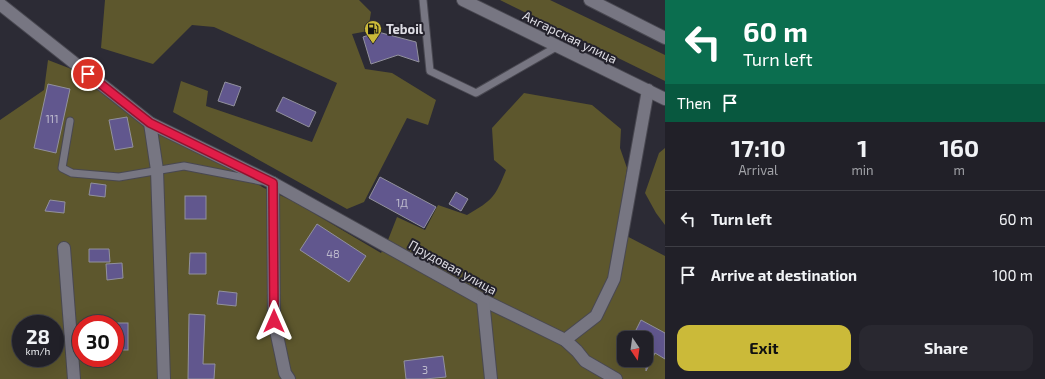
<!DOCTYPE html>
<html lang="en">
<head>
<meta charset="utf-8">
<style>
  :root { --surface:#212028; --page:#292830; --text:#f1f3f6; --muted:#a2a3a8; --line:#3e3e45; --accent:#cbba39 }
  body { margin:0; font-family:"Exo 2",sans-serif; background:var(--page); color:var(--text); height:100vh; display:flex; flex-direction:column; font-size:15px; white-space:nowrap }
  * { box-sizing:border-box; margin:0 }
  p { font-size:13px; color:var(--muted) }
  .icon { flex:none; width:22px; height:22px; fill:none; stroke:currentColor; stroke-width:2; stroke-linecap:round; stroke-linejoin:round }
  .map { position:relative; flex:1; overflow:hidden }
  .sheet { display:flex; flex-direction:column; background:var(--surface); width:380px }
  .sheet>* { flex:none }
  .top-card { background:#0b6e4f; color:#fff; overflow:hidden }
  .needle { width:26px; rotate:167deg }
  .controls { position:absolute; left:617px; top:331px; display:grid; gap:8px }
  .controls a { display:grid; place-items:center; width:36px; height:36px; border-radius:8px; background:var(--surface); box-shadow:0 4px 16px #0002,0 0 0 1px var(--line); font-size:20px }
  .speed { position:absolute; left:12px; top:315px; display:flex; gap:8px; font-size:20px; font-weight:700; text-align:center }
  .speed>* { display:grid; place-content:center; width:52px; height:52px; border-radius:50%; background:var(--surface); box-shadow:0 4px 16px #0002,0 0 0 1px var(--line); line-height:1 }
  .speed small { font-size:10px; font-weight:400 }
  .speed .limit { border:6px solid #d22; background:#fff; color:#111 }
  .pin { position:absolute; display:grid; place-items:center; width:34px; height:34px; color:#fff; margin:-17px; border:2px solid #fff; border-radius:50%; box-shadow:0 1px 4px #0007 }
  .me { position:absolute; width:44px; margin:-22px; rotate:0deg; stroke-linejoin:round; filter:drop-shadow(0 0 3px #0008) }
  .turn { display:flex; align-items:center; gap:14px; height:84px; padding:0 12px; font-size:18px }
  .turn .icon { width:52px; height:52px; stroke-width:2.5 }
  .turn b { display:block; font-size:28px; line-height:34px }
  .then { display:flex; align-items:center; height:38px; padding:0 12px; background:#0003; gap:8px; font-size:15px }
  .eta { display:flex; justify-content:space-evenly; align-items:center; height:68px; text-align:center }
  .eta b { font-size:24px; font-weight:700; line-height:28px }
  .action { display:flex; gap:8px; margin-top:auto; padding:8px 12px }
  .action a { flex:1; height:46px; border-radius:12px; background:var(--accent); color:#111; font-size:16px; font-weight:700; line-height:46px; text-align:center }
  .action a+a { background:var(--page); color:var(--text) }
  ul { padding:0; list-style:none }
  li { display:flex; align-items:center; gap:12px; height:56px; padding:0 12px; border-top:1px solid var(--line) }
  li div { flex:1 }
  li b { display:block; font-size:15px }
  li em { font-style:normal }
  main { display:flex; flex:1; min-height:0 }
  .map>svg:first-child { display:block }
</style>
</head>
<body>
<main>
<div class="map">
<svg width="665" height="379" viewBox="0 0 665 379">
  <rect width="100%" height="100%" fill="#2c2b35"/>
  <!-- green -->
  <g fill="#5d572d" fill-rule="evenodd">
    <path d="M 105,0 L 359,0 L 371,12 L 368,31 L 352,34 L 365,69 L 392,73 L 436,100 L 428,125 L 407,118 L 364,202 L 347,209 L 173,112 L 181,81 L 208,91 L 206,106 L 312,142 L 337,83 L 214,27 L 192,25 L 153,64 L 101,48 Z"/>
    <path d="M 500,0 L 550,0 L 665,55 L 665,81 Z"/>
    <path d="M 48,60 L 113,85 L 149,115 L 182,139 L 264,188 L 293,201 L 381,253 L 388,240 L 397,217 L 425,230 L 438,205 L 467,215 C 493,200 495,197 506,170 L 494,160 L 492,128 L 524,93 L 592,105 L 621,129 L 620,148 L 627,168 L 617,231 L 665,256 L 665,379 L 0,379 L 0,120 L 44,90 ZM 21,324 L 55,324 L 55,358 L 21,358 ZM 81,324 L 115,324 L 115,358 L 81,358 ZM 624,338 L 646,338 L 646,360 L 624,360 Z"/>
    <path d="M 665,148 L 665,225 L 656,213 L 645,193 L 659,153 Z"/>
  </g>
  <!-- building -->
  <g fill="#61578e" stroke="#92919d">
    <path d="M 378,32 L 416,42 L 419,62 L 398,55 L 371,64 L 363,37 Z"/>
    <path d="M 225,82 L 241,87 L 234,106 L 218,101 Z"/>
    <path d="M 48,84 L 70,89 L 56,153 L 34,148 Z"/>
    <path d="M 283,97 L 316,112 L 309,127 L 276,111 Z"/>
    <path d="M 127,117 L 133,147 L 115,150 L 109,120 Z"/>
    <path d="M 380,177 L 436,207 L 424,228 L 369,198 Z"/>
    <path d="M 91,183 L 106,185 L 105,197 L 89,195 Z"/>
    <path d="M 456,192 L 468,199 L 461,211 L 449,204 Z"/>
    <rect x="185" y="196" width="21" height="23"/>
    <path d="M 50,200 L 65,202 L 64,213 L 45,211 Z"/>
    <path d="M 317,224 L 366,256 L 349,282 L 300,250 Z"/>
    <path d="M 89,249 L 109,249 L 110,262 L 89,262 Z"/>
    <path d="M 190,253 L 206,253 L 206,274 L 189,274 Z"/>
    <path d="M 122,263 L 123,278 L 107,280 L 106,264 Z"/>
    <path d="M 219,291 L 237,293 L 236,306 L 217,304 Z"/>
    <path d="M 189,314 L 205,315 L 203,364 L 215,364 L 214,379 L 188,379 Z"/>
    <path d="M 641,320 L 665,333 L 665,359 L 655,353 L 646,371 L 646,338 L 632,338 Z"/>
    <rect x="115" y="323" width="13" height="27"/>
    <path d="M 443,356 L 446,377 L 425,379 L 406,379 L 404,361 Z"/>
  </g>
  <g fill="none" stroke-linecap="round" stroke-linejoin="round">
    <defs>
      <g id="service">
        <path d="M 423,0 L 430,71 L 476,93 L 558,46"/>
        <path d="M 70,121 L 62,168 L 72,173 L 119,177 L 184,166 L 261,181"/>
      </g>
      <g id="minor">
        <path d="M 0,4 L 150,123 L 273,183 L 483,300 L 565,340 L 577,351 L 585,361 L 616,379"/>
        <path d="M 150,123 L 157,170 L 164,379"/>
        <path d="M 273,183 L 274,321 L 285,373 L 289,379"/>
        <path d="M 64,248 L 74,379"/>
        <path d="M 483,300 L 491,379"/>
        <path d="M 565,340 L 596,316 L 614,279 L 648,90"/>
      </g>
      <g id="secondary">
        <path d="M 463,0 L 665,99"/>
        <path d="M 590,0 L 665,38"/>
      </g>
    </defs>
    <!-- service casing -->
    <use href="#service" stroke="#494851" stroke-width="9"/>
    <!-- minor casing -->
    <use href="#minor" stroke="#494851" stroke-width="14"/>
    <!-- secondary casing -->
    <use href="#secondary" stroke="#494851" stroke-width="14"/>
    <!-- service -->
    <use href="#service" stroke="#777682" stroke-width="7"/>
    <!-- minor -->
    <use href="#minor" stroke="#777682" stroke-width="12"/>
    <!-- secondary -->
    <use href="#secondary" stroke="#777682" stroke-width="12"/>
  </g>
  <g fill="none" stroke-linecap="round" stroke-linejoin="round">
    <defs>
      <path id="route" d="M 88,74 L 150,123 L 273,183 L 274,321"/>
    </defs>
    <!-- route casing -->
    <use href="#route" stroke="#92132f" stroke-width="10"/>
    <!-- route -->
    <use href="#route" stroke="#e11d48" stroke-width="7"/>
  </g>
  <!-- icons -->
  <defs>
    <symbol id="fuel-pin" viewBox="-11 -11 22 30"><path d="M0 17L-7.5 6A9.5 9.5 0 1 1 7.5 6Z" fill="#cbba39" stroke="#23212b"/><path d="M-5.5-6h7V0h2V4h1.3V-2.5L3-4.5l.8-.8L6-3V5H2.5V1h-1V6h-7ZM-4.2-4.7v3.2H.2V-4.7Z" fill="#111"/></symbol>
  </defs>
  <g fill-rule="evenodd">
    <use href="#fuel-pin" x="363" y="19" width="20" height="27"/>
  </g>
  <g text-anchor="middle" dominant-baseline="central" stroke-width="4" stroke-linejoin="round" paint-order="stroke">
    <!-- number labels -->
    <g font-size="11" fill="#bfbcce">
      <text x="52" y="118">111</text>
      <text x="402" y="202">1Д</text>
      <text x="333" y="253">48</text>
      <text x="425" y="369">3</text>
    </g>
    <!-- poi labels -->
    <g font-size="13" font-weight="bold" fill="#dedde4" stroke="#23212b" text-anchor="start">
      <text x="386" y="29">Teboil</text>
    </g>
    <!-- street labels -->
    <g font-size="13" fill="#dedde4" stroke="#23212b">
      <text transform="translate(570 37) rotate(26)">Ангарская улица</text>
      <text transform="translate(453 267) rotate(29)">Прудовая улица</text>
    </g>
  </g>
</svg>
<div class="controls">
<a><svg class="needle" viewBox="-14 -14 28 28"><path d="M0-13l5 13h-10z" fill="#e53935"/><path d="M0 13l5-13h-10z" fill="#a2a3a8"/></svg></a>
</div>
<div class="speed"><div>28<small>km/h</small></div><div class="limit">30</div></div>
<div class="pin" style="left:88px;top:74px;background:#d93025"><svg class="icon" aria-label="arrive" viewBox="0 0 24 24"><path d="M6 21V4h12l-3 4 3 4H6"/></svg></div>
<svg class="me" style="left:274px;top:321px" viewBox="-20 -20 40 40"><path d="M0-17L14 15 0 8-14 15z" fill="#e11d48" stroke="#fff" stroke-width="4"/></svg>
</div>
<section class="sheet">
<div class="top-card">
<div class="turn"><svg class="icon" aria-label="left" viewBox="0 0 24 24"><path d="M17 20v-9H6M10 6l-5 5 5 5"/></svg><div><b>60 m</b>Turn left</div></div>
<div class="then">Then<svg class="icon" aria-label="arrive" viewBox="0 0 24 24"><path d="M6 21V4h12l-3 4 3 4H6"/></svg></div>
</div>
<div class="eta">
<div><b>17:10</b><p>Arrival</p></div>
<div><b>1</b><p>min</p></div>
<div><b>160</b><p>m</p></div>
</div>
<ul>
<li><svg class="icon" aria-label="left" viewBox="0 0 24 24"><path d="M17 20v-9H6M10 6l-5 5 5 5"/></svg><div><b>Turn left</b></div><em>60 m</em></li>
<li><svg class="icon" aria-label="arrive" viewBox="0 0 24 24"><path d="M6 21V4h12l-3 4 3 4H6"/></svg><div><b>Arrive at destination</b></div><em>100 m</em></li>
</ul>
<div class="action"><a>Exit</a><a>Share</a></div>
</section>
</main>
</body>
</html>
